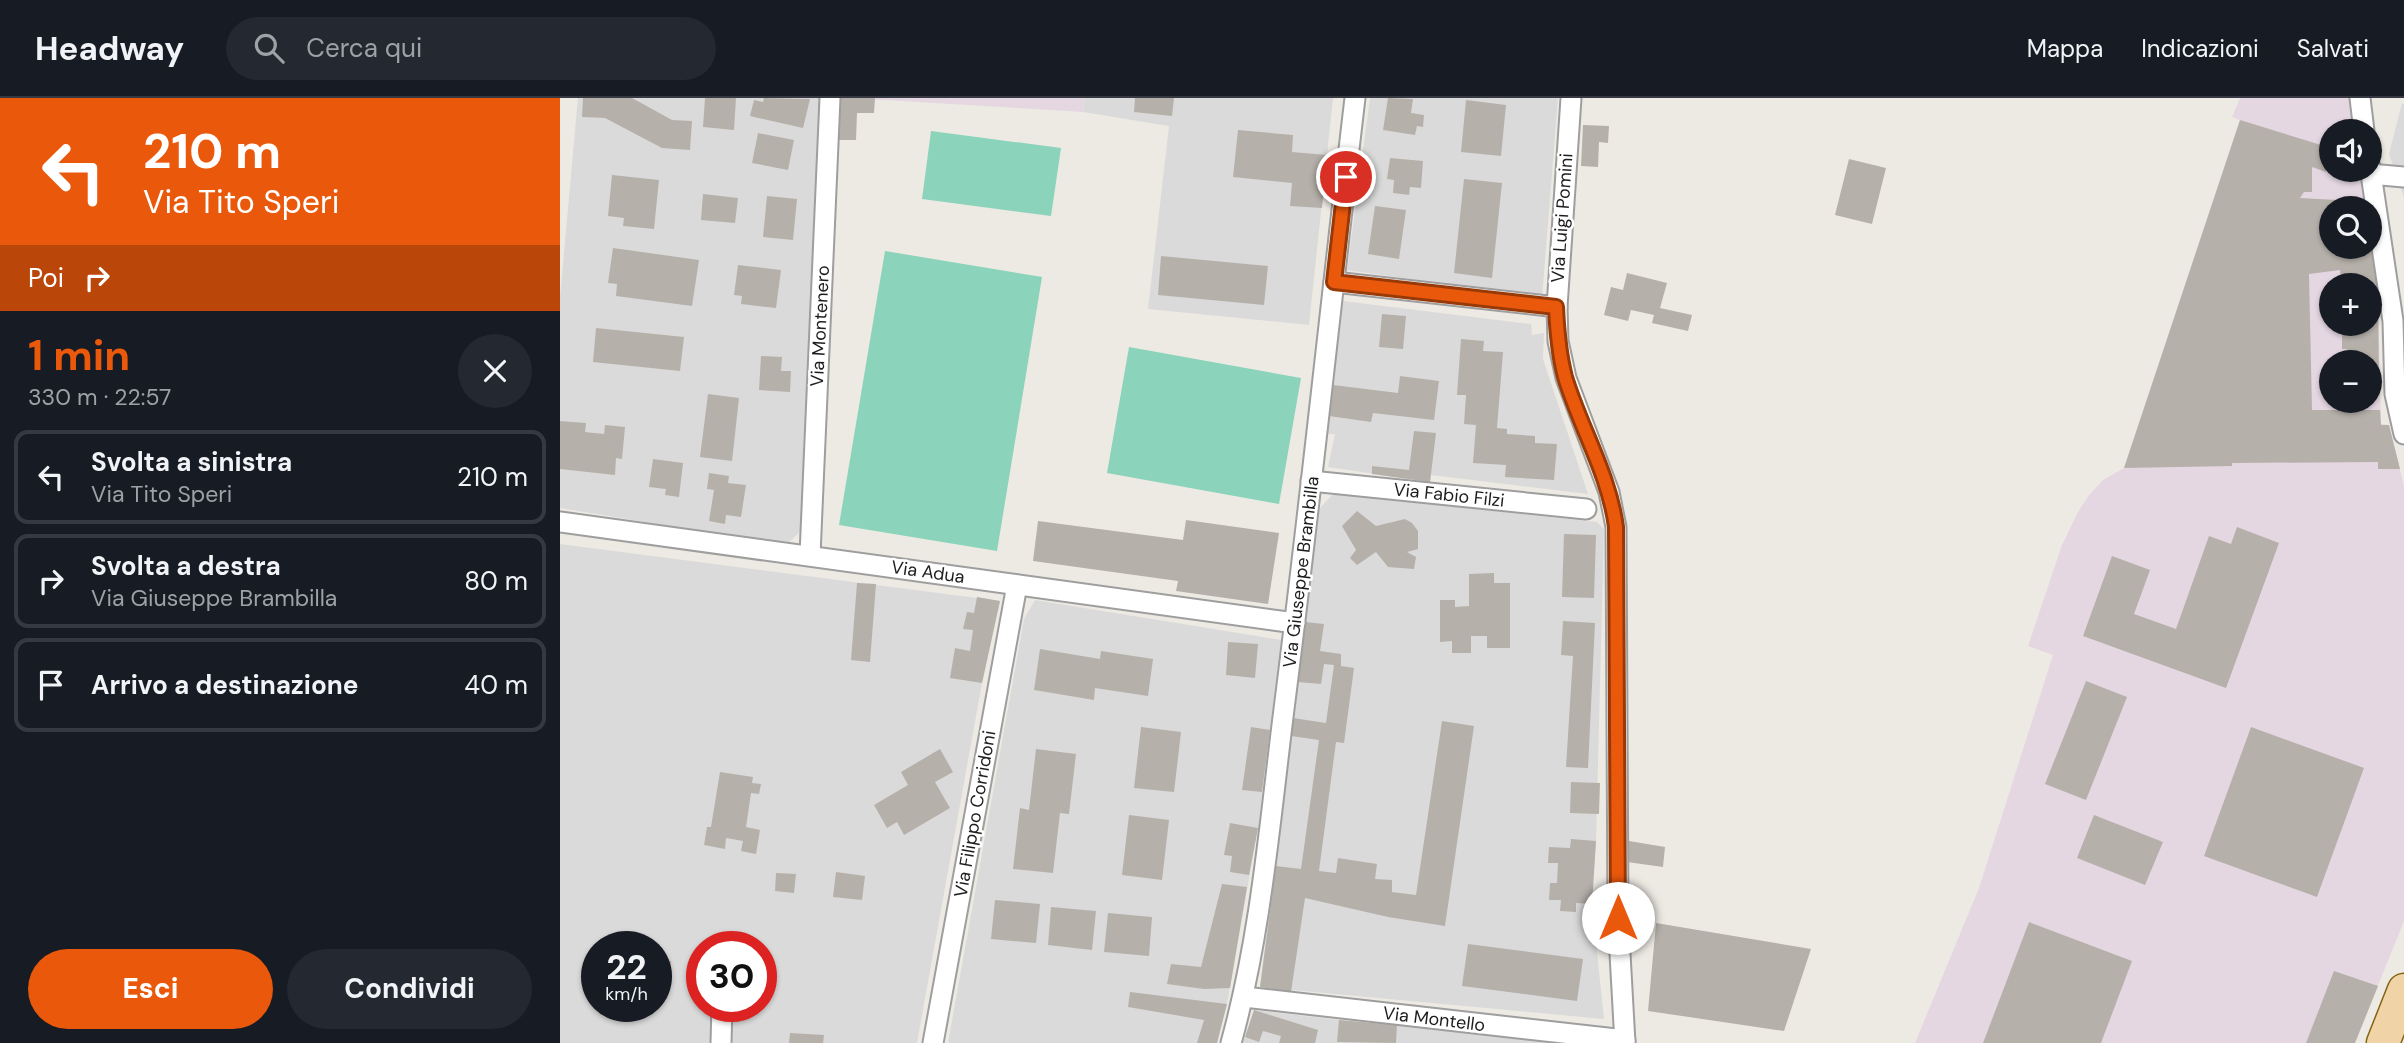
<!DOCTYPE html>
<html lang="it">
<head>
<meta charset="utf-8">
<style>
  :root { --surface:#171b24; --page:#242831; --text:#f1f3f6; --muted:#9ea1a6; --line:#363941; --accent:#ea580c }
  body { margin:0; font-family:"DM Sans",sans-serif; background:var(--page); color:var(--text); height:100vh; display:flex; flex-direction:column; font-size:26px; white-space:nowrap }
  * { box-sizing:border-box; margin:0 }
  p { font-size:23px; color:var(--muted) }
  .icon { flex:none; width:38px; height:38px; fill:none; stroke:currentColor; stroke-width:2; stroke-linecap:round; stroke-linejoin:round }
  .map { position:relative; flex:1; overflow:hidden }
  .panel { display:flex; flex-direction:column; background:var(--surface); width:560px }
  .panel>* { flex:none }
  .guide { background:#ea580c; color:#fff; overflow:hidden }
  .tools { position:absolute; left:1759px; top:21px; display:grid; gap:14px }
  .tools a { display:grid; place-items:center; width:63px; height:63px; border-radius:50%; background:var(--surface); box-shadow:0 2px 5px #0004; font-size:35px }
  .speed { position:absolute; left:21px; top:833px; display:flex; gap:14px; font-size:35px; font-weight:700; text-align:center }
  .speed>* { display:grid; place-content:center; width:91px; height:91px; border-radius:50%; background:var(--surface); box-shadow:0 2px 5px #0004; line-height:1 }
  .speed small { font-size:18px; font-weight:400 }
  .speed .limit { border:10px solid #d22; background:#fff; color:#111 }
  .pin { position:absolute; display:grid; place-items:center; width:60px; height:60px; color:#fff; margin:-30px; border:4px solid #fff; border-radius:50%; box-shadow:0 2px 7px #0007 }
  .me { position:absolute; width:77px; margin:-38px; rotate:0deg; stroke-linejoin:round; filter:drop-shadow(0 0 5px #0008) }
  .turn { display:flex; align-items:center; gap:24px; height:147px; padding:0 28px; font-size:32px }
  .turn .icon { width:91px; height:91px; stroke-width:2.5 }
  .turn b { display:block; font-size:49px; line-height:60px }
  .then { display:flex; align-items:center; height:66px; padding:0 28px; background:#0003; gap:14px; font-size:26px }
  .round { display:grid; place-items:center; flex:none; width:74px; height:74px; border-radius:37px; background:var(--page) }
  .head { display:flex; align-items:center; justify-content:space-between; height:119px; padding:0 28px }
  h1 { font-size:42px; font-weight:700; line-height:52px; color:var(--accent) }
  .cta { display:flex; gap:14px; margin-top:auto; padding:14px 28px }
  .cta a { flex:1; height:80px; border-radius:42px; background:var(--accent); color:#fff; font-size:28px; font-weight:700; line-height:80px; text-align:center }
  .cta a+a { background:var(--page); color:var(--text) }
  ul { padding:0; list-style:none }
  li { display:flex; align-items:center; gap:21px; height:94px; margin:0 14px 10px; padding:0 14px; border:4px solid var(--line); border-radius:14px }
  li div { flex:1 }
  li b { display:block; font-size:26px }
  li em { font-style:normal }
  header { display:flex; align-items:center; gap:42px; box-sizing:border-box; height:98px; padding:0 35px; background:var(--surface); border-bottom:2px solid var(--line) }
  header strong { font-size:33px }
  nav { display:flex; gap:38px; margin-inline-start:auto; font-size:24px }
  .search { width:490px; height:63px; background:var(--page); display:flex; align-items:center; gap:18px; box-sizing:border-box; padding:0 24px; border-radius:38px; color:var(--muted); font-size:26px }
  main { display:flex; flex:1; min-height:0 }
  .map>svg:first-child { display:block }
</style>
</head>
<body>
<header>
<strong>Headway</strong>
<div class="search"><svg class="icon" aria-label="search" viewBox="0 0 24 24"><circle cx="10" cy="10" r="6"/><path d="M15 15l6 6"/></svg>Cerca qui</div>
<nav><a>Mappa</a><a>Indicazioni</a><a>Salvati</a></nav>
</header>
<main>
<section class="panel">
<div class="guide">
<div class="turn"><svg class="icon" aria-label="left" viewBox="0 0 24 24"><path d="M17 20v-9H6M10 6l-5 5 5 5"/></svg><div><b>210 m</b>Via Tito Speri</div></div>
<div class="then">Poi<svg class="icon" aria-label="right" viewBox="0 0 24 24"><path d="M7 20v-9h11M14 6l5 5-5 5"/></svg></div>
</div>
<div class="head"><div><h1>1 min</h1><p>330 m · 22:57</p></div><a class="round"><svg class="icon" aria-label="close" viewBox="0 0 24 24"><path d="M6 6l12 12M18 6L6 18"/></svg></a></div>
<ul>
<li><svg class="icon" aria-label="left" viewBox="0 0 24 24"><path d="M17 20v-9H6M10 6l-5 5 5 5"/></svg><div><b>Svolta a sinistra</b><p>Via Tito Speri</p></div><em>210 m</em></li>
<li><svg class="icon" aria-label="right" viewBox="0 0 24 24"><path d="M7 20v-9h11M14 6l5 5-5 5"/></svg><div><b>Svolta a destra</b><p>Via Giuseppe Brambilla</p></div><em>80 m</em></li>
<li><svg class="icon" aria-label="arrive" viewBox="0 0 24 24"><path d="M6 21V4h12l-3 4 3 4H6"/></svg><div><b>Arrivo a destinazione</b></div><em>40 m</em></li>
</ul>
<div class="cta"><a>Esci</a><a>Condividi</a></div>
</section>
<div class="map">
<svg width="1844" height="945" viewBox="0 0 1844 945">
  <rect width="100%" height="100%" fill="#edeae4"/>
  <!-- residential -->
  <g fill="#dbdada" fill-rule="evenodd">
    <path d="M 18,0 L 261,0 L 244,430 L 226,447 L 0,410 L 0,199 Z"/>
    <path d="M 525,0 L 773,0 L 749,227 L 588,211 L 609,28 L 523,14 Z"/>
    <path d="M 810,0 L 998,0 L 982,200 L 787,172 Z"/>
    <path d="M 1842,5 L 1844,6 L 1844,99 L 1829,56 Z"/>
    <path d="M 783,203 L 971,226 L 972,237 L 984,235 L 983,261 L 1028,396 L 871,377 L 870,384 L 768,369 L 775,336 L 767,336 Z"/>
    <path d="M 773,396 L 1037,424 L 1044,431 L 1036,743 L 1032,806 L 1044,921 L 700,889 L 758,412 Z"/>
    <path d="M 0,446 L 440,503 L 422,585 L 357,945 L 0,945 ZM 37,849 L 96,849 L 96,908 L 37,908 ZM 142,849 L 201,849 L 201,908 L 142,908 Z"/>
    <path d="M 475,502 L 721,542 L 698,730 L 667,906 L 657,945 L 388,945 L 464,521 Z"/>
    <path d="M 694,912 L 779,922 L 1013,945 L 683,945 Z"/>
  </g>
  <!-- industrial -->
  <g fill="#e5d7e2" fill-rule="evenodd">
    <path d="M 289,0 L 525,0 L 523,14 Z"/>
    <path d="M 1680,0 L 1789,0 L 1794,33 L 1771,33 L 1771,72 L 1800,72 L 1806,110 L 1771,110 L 1771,149 L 1810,149 L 1810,135 L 1818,195 L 1821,326 L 1829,327 L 1844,388 L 1844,823 L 1795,945 L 1355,945 L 1419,790 L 1493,557 L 1468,548 L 1502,447 L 1518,414 L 1529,397 L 1543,382 L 1564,370 L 1680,22 L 1672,19 ZM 1771,187 L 1810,187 L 1810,226 L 1771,226 ZM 1771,264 L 1810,264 L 1810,303 L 1771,303 Z"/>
  </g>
  <!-- pitch -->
  <g fill="#8bd3ba">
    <path d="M 371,33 L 501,50 L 491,118 L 362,101 Z"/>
    <path d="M 325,153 L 482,179 L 437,453 L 279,427 Z"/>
    <path d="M 569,249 L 741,280 L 719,406 L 547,375 Z"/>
  </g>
  <!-- building -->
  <g fill="#b6b0aa">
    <path d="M 23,0 L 72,0 L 112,22 L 132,23 L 130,52 L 102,50 L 45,20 L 22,19 Z"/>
    <path d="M 145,0 L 176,0 L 174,32 L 143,29 Z"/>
    <path d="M 204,0 L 250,1 L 243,30 L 190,18 L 194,2 L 203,4 Z"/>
    <path d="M 280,0 L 315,0 L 314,15 L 297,15 L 296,42 L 279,42 Z"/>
    <path d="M 575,0 L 614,0 L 612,18 L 574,14 Z"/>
    <path d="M 828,0 L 853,1 L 851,15 L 864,17 L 863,29 L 857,28 L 855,37 L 823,32 Z"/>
    <path d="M 906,2 L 946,7 L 941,58 L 901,54 Z"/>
    <path d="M 1680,22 L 1771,50 L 1766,74 L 1752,69 L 1752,94 L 1744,94 L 1740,100 L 1795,103 L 1794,110 L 1771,110 L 1771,149 L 1812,149 L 1818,195 L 1819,283 L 1810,284 L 1810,264 L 1787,264 L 1787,251 L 1782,251 L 1782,226 L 1810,226 L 1810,187 L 1781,187 L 1780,172 L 1749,176 L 1752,312 L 1820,312 L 1821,327 L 1829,327 L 1840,371 L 1818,371 L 1818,364 L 1672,365 L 1672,368 L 1564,370 Z"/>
    <path d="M 1023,27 L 1049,28 L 1048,45 L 1039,44 L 1038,69 L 1021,68 Z"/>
    <path d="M 678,32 L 733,37 L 732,54 L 767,57 L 762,110 L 730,108 L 732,85 L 673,79 Z"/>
    <path d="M 198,35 L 234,42 L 228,72 L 192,65 Z"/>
    <path d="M 830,60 L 863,63 L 861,90 L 850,89 L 849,97 L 833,95 L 834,82 L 827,81 Z"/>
    <path d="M 1289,61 L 1326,70 L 1312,126 L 1275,117 Z"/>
    <path d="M 52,77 L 99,82 L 94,131 L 63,128 L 64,120 L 48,118 Z"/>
    <path d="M 904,81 L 942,85 L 932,180 L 894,175 Z"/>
    <path d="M 143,96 L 178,100 L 175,125 L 141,122 Z"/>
    <path d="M 207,98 L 237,101 L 233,142 L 203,139 Z"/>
    <path d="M 815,108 L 846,112 L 839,161 L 808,156 Z"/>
    <path d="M 53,150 L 139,162 L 132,208 L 56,198 L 57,186 L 48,185 Z"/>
    <path d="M 601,158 L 708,168 L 704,207 L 598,197 Z"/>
    <path d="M 178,167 L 221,172 L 216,210 L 181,206 L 182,198 L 174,197 Z"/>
    <path d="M 1067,175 L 1107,185 L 1100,210 L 1132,217 L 1128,233 L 1092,225 L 1094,217 L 1071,212 L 1068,223 L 1044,217 L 1051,189 L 1063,192 Z"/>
    <path d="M 822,216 L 846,218 L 843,251 L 819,249 Z"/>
    <path d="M 36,230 L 124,239 L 120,273 L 33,264 Z"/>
    <path d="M 901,241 L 924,243 L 923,253 L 943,254 L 937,330 L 947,331 L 947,336 L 975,338 L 975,345 L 997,346 L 994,382 L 945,379 L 946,367 L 913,365 L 916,327 L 904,326 L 906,297 L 897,297 Z"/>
    <path d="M 201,258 L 222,259 L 221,273 L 231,273 L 230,294 L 199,292 Z"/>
    <path d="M 840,278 L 879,283 L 874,322 L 813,315 L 811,324 L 769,318 L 773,287 L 838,295 Z"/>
    <path d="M 148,296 L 179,300 L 172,363 L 140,359 Z"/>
    <path d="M 0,323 L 26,325 L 25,334 L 44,336 L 45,327 L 65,329 L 62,361 L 56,360 L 55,377 L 0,371 Z"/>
    <path d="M 854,333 L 876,335 L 870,384 L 812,376 L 812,368 L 849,372 Z"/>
    <path d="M 93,361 L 123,365 L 119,399 L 105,397 L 106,391 L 89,389 Z"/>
    <path d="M 149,375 L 169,378 L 168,385 L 186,387 L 181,419 L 166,417 L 165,426 L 149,423 L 154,392 L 147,391 Z"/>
    <path d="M 797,413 L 816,428 L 845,421 L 852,425 L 858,433 L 858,451 L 847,454 L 856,459 L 854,471 L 828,469 L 816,454 L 797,467 L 790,460 L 796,452 L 782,428 Z"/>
    <path d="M 626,422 L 719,435 L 708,506 L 616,493 L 618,483 L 473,463 L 478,423 L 623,442 Z"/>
    <path d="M 1677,429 L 1719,445 L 1666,590 L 1523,538 L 1552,458 L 1590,472 L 1574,516 L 1616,531 L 1649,438 L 1671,446 Z"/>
    <path d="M 1004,436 L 1036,437 L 1034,500 L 1002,499 Z"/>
    <path d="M 934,475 L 934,485 L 950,485 L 950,550 L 927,550 L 927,538 L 911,538 L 911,555 L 892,555 L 892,543 L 880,544 L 880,502 L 895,502 L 895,509 L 909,508 L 909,476 Z"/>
    <path d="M 297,485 L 316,486 L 310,564 L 291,562 Z"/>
    <path d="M 417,499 L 440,503 L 422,585 L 390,580 L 395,550 L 410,553 L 413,532 L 403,531 L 407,514 L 414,515 Z"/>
    <path d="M 1003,523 L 1035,525 L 1028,670 L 1006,669 L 1013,558 L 1001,557 Z"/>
    <path d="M 745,524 L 764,526 L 760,553 L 781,556 L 781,568 L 794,570 L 784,645 L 776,644 L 759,773 L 776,775 L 778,760 L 817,766 L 815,781 L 832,782 L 832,794 L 856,797 L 882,623 L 914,628 L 885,828 L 828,819 L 745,800 L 731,894 L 700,889 L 716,768 L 741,771 L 759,642 L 731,638 L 733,620 L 766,625 L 774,567 L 764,566 L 761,586 L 738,584 Z"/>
    <path d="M 668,544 L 698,546 L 695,580 L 666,577 Z"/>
    <path d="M 480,551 L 540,561 L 541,553 L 593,561 L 588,598 L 535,590 L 534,602 L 474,592 Z"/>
    <path d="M 1526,583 L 1567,599 L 1526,702 L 1485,686 Z"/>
    <path d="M 581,629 L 621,634 L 614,694 L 574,690 Z"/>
    <path d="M 691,629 L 710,632 L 702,694 L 682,692 Z"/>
    <path d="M 1691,629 L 1804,670 L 1757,799 L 1644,758 Z"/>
    <path d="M 380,651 L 393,674 L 375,684 L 390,710 L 344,737 L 337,724 L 327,730 L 314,707 L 348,687 L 341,674 Z"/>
    <path d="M 476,651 L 516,656 L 509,716 L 500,715 L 493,775 L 453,771 L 460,710 L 469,712 Z"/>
    <path d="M 160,674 L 193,679 L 192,685 L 201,686 L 199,696 L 191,695 L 186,729 L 200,732 L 196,756 L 181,753 L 183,743 L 166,740 L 165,751 L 144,747 L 147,729 L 151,729 Z"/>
    <path d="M 1011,684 L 1040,685 L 1039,716 L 1010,715 Z"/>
    <path d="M 569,717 L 609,722 L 602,782 L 562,777 Z"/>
    <path d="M 1534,717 L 1603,744 L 1585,787 L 1517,760 Z"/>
    <path d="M 670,725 L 698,730 L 689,777 L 670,774 L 672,758 L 664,757 Z"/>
    <path d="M 1011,741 L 1036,743 L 1032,806 L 1016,805 L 1016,814 L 1000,813 L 1001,802 L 989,802 L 990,785 L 997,785 L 998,765 L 988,765 L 989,749 L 1010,750 Z"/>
    <path d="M 1069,743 L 1105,749 L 1103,769 L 1067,764 Z"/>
    <path d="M 276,774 L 305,778 L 302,802 L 273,799 Z"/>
    <path d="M 216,775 L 236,776 L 234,795 L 215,793 Z"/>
    <path d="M 662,786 L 687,789 L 670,890 L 644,891 L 607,886 L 611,866 L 641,869 Z"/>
    <path d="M 435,802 L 480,806 L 476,845 L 431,841 Z"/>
    <path d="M 491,809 L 536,813 L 532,852 L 488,847 Z"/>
    <path d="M 548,815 L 592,819 L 589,858 L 544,854 Z"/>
    <path d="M 1469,824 L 1572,863 L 1541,945 L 1423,945 Z"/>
    <path d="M 1096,825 L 1251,851 L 1224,933 L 1088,913 Z"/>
    <path d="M 908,846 L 1023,861 L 1017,903 L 902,888 Z"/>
    <path d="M 96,862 L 111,863 L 107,901 L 96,900 Z"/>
    <path d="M 1774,873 L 1818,888 L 1795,945 L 1746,945 Z"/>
    <path d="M 570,894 L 667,906 L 657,945 L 637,945 L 644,922 L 568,909 Z"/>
    <path d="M 694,912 L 758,932 L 755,945 L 719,945 L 721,938 L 703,933 L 699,944 L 685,939 Z"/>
    <path d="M 779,922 L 837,927 L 836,945 L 777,944 Z"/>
    <path d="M 230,935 L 264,937 L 263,945 L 229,945 Z"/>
  </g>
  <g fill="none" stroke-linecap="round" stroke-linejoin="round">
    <defs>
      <g id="street">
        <path d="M 1011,0 L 997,209 L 998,243 L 1006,280 L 1049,394 L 1056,429 L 1058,820 L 1065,945"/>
        <path d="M 1800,0 L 1804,33"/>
        <path d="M 1810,69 L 1833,223 L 1835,296 L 1844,336"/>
        <path d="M 1810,76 L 1844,79"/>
        <path d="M 774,184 L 997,209"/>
        <path d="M 751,383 L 1026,411"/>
        <path d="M 0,424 L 735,525"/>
        <path d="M 250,457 L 270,0"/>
        <path d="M 684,899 L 1065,942"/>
        <path d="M 161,945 L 162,908"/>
        <path d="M 373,945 L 457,487"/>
        <path d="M 671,945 C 701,837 710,722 724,611 C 750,407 771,203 795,0"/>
      </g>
      <path id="primary" d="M 1823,945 L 1844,892"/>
    </defs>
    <!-- street casing -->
    <use href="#street" stroke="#9e9e9e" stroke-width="23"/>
    <!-- primary casing -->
    <use href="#primary" stroke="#846312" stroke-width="35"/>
    <!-- street -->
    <use href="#street" stroke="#fff" stroke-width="19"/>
    <!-- primary -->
    <use href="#primary" stroke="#f0d3a6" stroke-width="32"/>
  </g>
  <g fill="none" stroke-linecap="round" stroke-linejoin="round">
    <defs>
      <path id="route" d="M 786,79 L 774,184 L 996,209 C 997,232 999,256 1005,279 C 1020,329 1049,376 1056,429 L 1058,820"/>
    </defs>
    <!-- route casing -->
    <use href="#route" stroke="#983908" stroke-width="18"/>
    <!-- route -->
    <use href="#route" stroke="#ea580c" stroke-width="12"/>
  </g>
  <g text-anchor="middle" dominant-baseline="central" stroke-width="5" stroke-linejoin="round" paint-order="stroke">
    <!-- street labels -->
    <g font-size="18" fill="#1d1d1d" stroke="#fff">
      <text transform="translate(1002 120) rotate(-86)">Via Luigi Pomini</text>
      <text transform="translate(260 228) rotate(-87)">Via Montenero</text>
      <text transform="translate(889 397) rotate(6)">Via Fabio Filzi</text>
      <text transform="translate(368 474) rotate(8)">Via Adua</text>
      <text transform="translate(741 474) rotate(-83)">Via Giuseppe Brambilla</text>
      <text transform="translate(415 716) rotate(-80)">Via Filippo Corridoni</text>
      <text transform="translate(874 921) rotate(7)">Via Montello</text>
    </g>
  </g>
</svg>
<div class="tools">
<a><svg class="icon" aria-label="sound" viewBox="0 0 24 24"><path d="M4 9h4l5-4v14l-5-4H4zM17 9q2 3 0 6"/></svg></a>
<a><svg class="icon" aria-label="search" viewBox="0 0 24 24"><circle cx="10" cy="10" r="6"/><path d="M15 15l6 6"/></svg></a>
<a>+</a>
<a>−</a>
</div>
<div class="speed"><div>22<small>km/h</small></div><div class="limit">30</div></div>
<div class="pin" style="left:786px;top:79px;background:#d93025"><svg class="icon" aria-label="arrive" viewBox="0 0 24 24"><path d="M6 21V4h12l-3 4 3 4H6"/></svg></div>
<svg class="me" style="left:1058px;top:820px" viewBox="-20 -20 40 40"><circle r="19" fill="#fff"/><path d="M0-13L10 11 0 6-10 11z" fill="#ea580c"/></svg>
</div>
</main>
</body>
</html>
